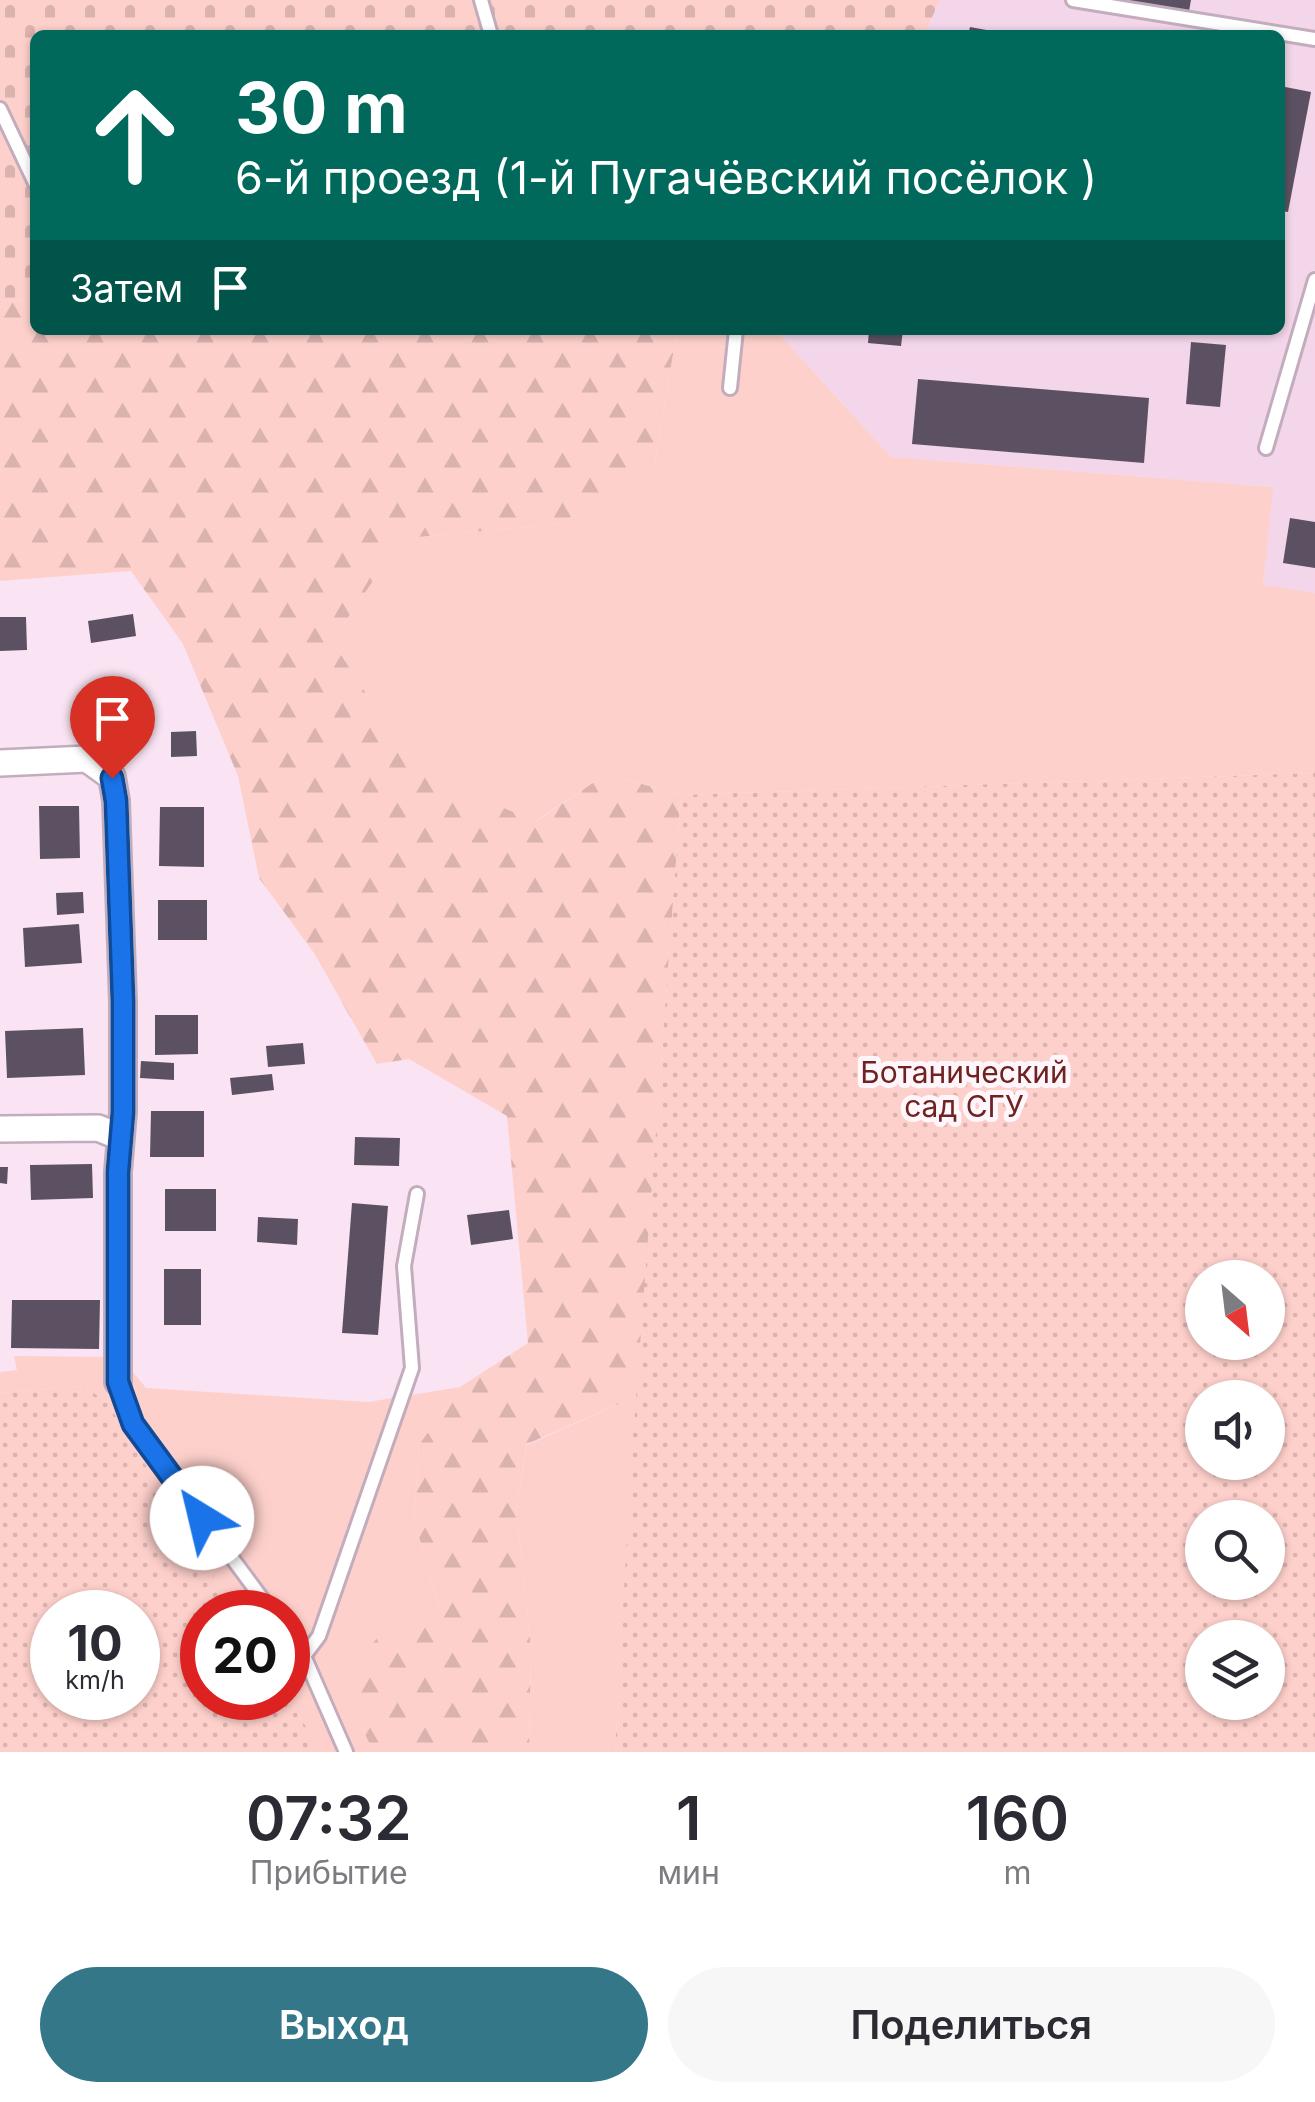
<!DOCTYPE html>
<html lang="ru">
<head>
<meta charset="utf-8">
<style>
  :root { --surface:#fff; --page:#f7f7f7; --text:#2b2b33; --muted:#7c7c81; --accent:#347788 }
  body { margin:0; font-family:Inter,sans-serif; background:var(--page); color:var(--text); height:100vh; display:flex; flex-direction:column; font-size:38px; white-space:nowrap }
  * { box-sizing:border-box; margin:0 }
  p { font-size:32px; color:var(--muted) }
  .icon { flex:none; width:55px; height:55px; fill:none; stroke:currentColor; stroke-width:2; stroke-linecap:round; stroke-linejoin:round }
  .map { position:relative; height:1752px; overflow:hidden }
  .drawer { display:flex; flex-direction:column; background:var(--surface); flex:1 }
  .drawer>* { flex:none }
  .hud { position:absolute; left:30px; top:30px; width:1255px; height:305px; border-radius:15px; box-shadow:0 2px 8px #0004; background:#00695c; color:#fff; overflow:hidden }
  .needle { width:65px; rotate:152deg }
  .buttons { position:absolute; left:1185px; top:1260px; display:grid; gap:20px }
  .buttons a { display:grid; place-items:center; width:100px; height:100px; border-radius:50%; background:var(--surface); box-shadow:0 2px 8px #0004; font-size:50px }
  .speed { position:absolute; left:30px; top:1590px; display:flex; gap:20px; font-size:50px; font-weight:700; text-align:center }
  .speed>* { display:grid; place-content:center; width:130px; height:130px; border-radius:50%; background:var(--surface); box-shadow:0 2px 8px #0004; line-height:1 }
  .speed small { font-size:25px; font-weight:400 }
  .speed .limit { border:15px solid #d22; background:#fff; color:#111 }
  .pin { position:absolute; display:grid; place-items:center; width:85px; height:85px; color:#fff; margin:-102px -42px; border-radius:50% 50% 50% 0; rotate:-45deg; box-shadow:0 0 10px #0007 }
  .pin .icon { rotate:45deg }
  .me { position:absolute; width:110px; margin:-55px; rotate:324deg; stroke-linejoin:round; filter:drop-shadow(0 0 8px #0008) }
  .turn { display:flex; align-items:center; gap:35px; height:210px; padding:0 40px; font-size:45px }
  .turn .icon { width:130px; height:130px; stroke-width:2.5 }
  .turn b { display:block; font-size:70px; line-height:85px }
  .then { display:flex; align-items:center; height:95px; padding:0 40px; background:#0003; gap:20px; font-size:38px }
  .eta { display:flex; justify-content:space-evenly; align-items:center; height:170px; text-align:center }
  .eta b { font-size:60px; font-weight:600; line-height:70px }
  .primary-button { display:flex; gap:20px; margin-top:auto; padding:20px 40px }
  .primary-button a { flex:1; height:115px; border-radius:60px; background:var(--accent); color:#fff; font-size:40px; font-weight:600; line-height:115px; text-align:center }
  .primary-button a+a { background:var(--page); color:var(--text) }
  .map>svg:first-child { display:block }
</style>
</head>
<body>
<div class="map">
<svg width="1315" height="1752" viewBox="0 0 1315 1752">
  <defs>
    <pattern id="forest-firs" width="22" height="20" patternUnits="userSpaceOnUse" patternTransform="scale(2.5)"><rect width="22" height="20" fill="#fed0cb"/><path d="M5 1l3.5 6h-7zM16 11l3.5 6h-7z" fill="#dab2ae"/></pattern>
    <pattern id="cemetery-stones" width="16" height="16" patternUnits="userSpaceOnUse" patternTransform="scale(2.5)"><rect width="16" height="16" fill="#fed0cb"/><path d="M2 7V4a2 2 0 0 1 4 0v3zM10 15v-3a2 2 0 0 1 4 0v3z" fill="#dab2ae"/></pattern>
    <pattern id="park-dots" width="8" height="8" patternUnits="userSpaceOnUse" patternTransform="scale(2.5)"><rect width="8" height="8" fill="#fed0cb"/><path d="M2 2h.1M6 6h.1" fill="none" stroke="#dab2ae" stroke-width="1.8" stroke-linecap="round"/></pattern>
  </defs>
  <rect width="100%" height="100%" fill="#fae4f3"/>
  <!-- built -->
  <path fill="#f3d6e9" d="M 940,0 L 1315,0 L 1315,593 L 1263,586 L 1272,487 L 891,457 L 780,335 L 782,330 L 1280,330 L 1280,35 L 924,35 Z"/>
  <!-- grass -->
  <g fill="#fed0cb">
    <path d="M 677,330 L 780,335 L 891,457 L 1273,487 L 1263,585 L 1315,593 L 1315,773 L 681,795 L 606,774 L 534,822 L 414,767 L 332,641 L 388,559 L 418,537 L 560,524 L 655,464 Z"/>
    <path d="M 14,1356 L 109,1357 L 128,1366 L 146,1388 L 368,1402 L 460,1387 L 419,1445 L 414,1519 L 440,1610 L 386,1627 L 354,1713 L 374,1752 L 321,1752 L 288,1697 L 288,1612 L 236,1612 L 107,1402 L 83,1386 L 0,1393 L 0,1372 L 17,1370 Z"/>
    <path d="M 637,1396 L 615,1752 L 529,1752 L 531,1648 L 516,1508 L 527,1445 Z"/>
  </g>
  <!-- forest -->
  <path fill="url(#forest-firs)" d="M 0,300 L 35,301 L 35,330 L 677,330 L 655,464 L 560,524 L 418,537 L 388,559 L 332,641 L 414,767 L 535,822 L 606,774 L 681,795 L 637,1396 L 527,1444 L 516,1508 L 531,1648 L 529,1752 L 374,1752 L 354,1713 L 344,1679 L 386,1627 L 440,1610 L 414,1519 L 419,1445 L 460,1387 L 528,1343 L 507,1116 L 409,1059 L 377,1064 L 314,953 L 259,878 L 238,776 L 183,644 L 131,571 L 0,581 Z"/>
  <!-- cemetery -->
  <path fill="url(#cemetery-stones)" d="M 0,0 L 940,0 L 924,35 L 35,35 L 35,301 L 0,300 Z"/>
  <!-- park -->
  <g fill="url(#park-dots)" fill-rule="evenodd">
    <path d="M 1315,773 L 1315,1752 L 615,1752 L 631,1466 L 681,795 ZM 1202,1278 L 1268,1278 L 1268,1342 L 1202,1342 ZM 1202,1398 L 1268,1398 L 1268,1462 L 1202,1462 ZM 1202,1518 L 1268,1518 L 1268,1582 L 1202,1582 ZM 1202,1638 L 1268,1638 L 1268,1702 L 1202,1702 Z"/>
    <path d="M 83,1386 L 107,1402 L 236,1612 L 202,1612 L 202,1698 L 288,1697 L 321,1752 L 0,1752 L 0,1393 ZM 52,1612 L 138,1612 L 138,1698 L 52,1698 Z"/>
  </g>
  <!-- building -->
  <g fill="#5c5162">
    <path d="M 1112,0 L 1191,0 L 1189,11 L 1112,3 Z"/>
    <path d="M 970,27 L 1003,33 L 1003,35 L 968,35 Z"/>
    <path d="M 1280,86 L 1311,92 L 1288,212 L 1280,211 Z"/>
    <path d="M 869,330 L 903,330 L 901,346 L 868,343 Z"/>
    <path d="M 1191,342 L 1226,345 L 1220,407 L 1186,404 Z"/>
    <path d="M 918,379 L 1149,398 L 1144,463 L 912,444 Z"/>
    <path d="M 1290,518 L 1315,522 L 1315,568 L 1283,563 Z"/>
    <path d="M 133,614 L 136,636 L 91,643 L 88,621 Z"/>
    <path d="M 0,617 L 26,617 L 27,650 L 0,651 Z"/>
    <path d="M 196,731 L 197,756 L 171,757 L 171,732 Z"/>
    <path d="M 39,806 L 79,806 L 80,858 L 40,859 Z"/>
    <path d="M 160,807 L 204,807 L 204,867 L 159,866 Z"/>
    <path d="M 83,892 L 84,913 L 57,915 L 56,893 Z"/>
    <rect x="158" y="900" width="49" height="40"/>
    <path d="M 79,924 L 82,963 L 25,967 L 23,928 Z"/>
    <path d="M 155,1015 L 198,1015 L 198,1054 L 155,1055 Z"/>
    <path d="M 83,1028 L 85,1075 L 7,1078 L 5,1031 Z"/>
    <path d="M 303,1043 L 305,1064 L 268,1067 L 266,1046 Z"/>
    <path d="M 141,1061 L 174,1063 L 174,1080 L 140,1078 Z"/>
    <path d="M 272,1074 L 274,1090 L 232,1095 L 230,1078 Z"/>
    <path d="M 151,1111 L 204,1111 L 204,1157 L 150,1157 Z"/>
    <path d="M 355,1137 L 400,1138 L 399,1166 L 354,1165 Z"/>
    <path d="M 92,1164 L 93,1198 L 31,1200 L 30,1165 Z"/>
    <path d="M 0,1167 L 8,1167 L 7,1184 L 0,1183 Z"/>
    <rect x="165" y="1189" width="51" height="42"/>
    <path d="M 352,1203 L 388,1206 L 378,1335 L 342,1333 Z"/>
    <path d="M 509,1210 L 513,1239 L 471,1245 L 467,1215 Z"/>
    <path d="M 258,1217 L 298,1219 L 297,1245 L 257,1242 Z"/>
    <rect x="164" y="1269" width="37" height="56"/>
    <path d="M 12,1300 L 100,1300 L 99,1349 L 11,1348 Z"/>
  </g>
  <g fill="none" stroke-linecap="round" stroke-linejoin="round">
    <defs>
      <g id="lane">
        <path d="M 481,0 L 491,35"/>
        <path d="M 1073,0 L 1315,39"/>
        <path d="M 0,109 L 35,183"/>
        <path d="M 730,388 L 736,330"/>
        <path d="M 1266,448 L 1315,280"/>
        <path d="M 118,1382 L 133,1424 L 272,1612"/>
        <path d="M 288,1634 L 304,1656 L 346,1752"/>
        <path d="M 304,1656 L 319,1636 L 412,1368 L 404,1266 L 417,1194"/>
      </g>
      <g id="street">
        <path d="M 0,763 L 87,759 L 112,777 L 116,801 L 123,1002 L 123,1112 L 118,1172 L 118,1382"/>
        <path d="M 0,1129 L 98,1128 L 120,1137"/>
      </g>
    </defs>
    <!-- lane casing -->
    <use href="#lane" stroke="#c3adbc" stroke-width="18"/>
    <!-- street casing -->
    <use href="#street" stroke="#c3adbc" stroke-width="30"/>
    <!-- lane -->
    <use href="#lane" stroke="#fff" stroke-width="12"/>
    <!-- street -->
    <use href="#street" stroke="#fff" stroke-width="25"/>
  </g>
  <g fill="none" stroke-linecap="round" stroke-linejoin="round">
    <defs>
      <path id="route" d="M 112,778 L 116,801 L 123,1002 L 123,1112 L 118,1172 L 118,1382 L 133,1424 L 202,1518"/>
    </defs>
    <!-- route casing -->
    <use href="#route" stroke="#114b97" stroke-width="25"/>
    <!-- route -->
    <use href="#route" stroke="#1a73e8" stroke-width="18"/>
  </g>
  <g text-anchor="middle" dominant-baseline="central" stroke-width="10" stroke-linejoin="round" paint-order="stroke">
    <!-- park labels -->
    <g font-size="30" fill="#6f2321" stroke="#fff6fc">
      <text x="964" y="1072">Ботанический<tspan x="964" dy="34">сад СГУ</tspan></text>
    </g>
  </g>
</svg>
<div class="buttons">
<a><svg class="needle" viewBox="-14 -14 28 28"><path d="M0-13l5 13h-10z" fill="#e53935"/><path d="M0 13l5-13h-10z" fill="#7c7c81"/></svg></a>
<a><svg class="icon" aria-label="sound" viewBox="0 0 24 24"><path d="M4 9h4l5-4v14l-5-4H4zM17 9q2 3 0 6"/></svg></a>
<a><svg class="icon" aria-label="search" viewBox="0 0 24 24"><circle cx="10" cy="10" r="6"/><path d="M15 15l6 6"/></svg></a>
<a><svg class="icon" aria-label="layers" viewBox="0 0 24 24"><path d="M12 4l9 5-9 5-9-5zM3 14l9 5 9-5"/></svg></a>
</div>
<div class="speed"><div>10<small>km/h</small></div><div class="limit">20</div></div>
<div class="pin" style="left:112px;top:778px;background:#d93025"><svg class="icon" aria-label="arrive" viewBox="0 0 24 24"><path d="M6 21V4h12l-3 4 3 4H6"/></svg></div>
<svg class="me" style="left:202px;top:1518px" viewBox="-20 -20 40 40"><circle r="19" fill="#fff"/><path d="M0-13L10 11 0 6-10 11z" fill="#1a73e8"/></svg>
<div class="hud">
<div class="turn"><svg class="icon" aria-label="ahead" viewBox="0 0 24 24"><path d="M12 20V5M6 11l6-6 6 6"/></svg><div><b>30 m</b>6-й проезд (1-й Пугачёвский посёлок )</div></div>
<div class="then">Затем<svg class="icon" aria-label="arrive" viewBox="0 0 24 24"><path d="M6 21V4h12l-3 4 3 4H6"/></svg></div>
</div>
</div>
<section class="drawer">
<div class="eta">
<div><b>07:32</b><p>Прибытие</p></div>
<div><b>1</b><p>мин</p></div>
<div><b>160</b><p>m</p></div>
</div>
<div class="primary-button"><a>Выход</a><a>Поделиться</a></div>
</section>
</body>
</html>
